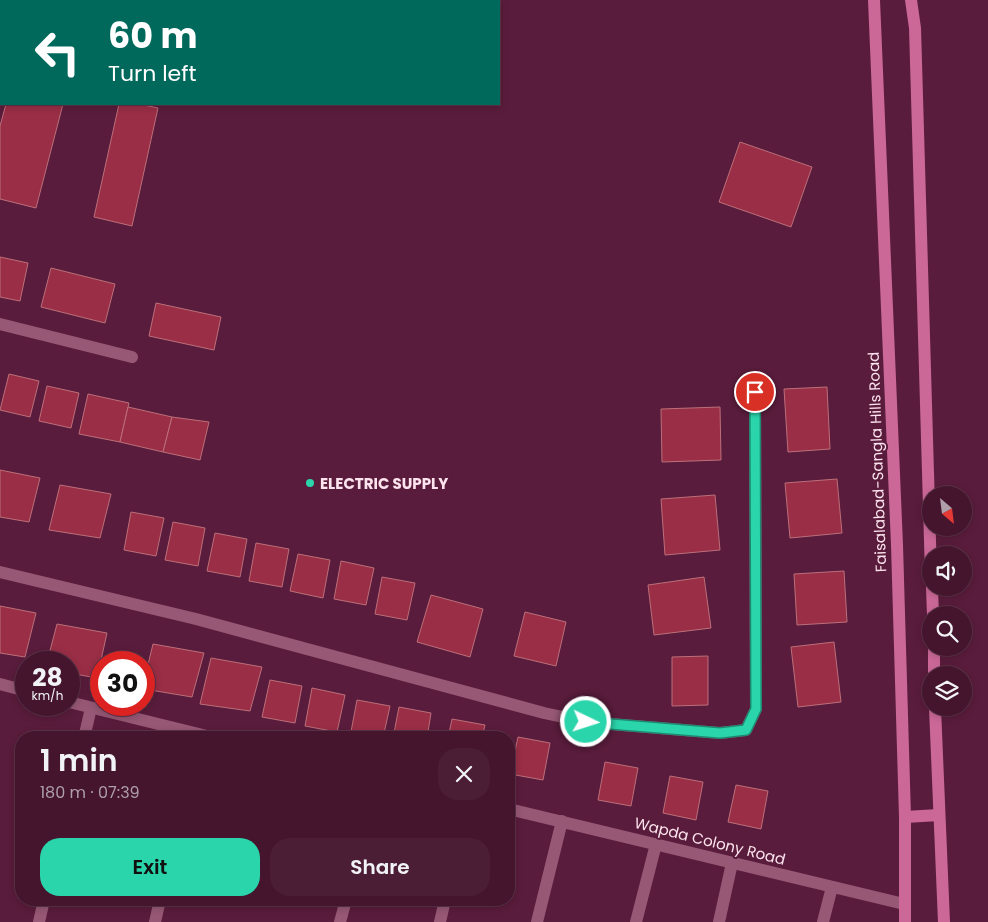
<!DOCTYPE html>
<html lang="en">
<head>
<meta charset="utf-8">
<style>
  :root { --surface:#44152d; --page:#4b1e35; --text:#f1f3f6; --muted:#af9faa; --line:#5c3449; --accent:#2bd5ac }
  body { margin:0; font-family:Poppins,sans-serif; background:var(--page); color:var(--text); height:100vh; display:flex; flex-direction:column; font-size:19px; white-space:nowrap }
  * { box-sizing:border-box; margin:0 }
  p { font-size:16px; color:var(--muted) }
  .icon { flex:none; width:28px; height:28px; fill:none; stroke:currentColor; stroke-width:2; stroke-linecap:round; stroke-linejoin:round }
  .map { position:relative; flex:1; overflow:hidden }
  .drawer { position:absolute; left:15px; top:731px; width:500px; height:175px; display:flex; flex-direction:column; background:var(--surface); border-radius:20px; box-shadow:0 2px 8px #0003,0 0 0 1px var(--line) }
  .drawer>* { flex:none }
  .guide { position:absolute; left:0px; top:0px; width:500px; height:105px; box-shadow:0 2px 8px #0003,0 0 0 1px var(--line); background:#00695c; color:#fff; overflow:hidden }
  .needle { width:32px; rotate:152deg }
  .tools { position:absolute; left:922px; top:486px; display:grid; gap:10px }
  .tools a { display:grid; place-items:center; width:50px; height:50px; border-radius:50%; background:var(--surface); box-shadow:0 2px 8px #0003,0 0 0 1px var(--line); font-size:25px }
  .speed { position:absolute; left:15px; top:651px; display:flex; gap:10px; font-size:25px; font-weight:700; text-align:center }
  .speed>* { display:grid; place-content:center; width:65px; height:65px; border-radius:50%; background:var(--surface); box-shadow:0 2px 8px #0003,0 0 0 1px var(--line); line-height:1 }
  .speed small { font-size:12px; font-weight:400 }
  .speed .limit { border:8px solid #d22; background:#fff; color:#111 }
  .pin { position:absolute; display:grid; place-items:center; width:42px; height:42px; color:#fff; margin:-21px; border:2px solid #fff; border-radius:50%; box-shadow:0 1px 5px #0007 }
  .me { position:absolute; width:55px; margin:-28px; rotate:94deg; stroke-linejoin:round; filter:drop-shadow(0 0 4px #0008) }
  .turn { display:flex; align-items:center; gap:18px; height:105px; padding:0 25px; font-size:22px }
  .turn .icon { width:65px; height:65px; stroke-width:2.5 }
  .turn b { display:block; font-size:35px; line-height:42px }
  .round { display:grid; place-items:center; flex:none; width:52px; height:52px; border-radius:20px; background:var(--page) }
  .headline { display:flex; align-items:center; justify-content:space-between; height:85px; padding:0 25px }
  h1 { font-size:30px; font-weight:600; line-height:38px }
  .action { display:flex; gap:10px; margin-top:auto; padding:10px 25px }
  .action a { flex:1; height:58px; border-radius:20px; background:var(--accent); color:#111; font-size:20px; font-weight:600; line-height:58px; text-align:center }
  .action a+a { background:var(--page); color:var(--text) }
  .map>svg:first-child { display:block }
</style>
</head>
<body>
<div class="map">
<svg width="988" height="922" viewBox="0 0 988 922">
  <rect width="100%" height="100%" fill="#5a1c3c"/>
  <!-- building -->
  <g fill="#992e46" stroke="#bc6f7a">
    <path d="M 33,0 L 90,0 L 32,1 Z"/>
    <path d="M 6,104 L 63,104 L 36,208 L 0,199 L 0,126 Z"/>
    <path d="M 119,104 L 139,104 L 158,108 L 132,226 L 94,217 Z"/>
    <path d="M 740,142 L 812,167 L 791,227 L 719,202 Z"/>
    <path d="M 0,257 L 28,263 L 20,301 L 0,297 Z"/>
    <path d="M 51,268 L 115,284 L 105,323 L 41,307 Z"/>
    <path d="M 156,303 L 221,317 L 214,350 L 149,336 Z"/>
    <path d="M 9,374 L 39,381 L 30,417 L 0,410 Z"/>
    <path d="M 47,386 L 79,393 L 71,428 L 39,421 Z"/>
    <path d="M 827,387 L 830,449 L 788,452 L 784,389 Z"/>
    <path d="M 88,394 L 129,403 L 120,442 L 79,434 Z"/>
    <path d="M 128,407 L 172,417 L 163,452 L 120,442 Z"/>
    <path d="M 720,407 L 721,460 L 662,462 L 661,409 Z"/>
    <path d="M 172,417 L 209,422 L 200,460 L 163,452 Z"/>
    <path d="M 0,470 L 40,478 L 29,522 L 0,517 Z"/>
    <path d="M 837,479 L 842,533 L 790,538 L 785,483 Z"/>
    <path d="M 60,485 L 111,494 L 100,538 L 49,530 Z"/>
    <path d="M 715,495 L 720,550 L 665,555 L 661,499 Z"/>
    <path d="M 131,512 L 164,518 L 156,556 L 124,550 Z"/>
    <path d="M 173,522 L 205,528 L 198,566 L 165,560 Z"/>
    <path d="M 215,533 L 247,539 L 240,577 L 207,571 Z"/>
    <path d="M 256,543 L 289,549 L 282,587 L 249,581 Z"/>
    <path d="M 298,554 L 330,560 L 323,598 L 290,591 Z"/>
    <path d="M 341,561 L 374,568 L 366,605 L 334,599 Z"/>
    <path d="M 844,571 L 847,622 L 797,625 L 794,574 Z"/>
    <path d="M 382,577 L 415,583 L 407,620 L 375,614 Z"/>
    <path d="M 704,577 L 711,628 L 654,635 L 648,585 Z"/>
    <path d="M 431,595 L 483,609 L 470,657 L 417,642 Z"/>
    <path d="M 0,606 L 36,613 L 25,657 L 0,653 Z"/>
    <path d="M 525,612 L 566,622 L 556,666 L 514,656 Z"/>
    <path d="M 57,624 L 107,633 L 97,678 L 69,673 L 69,662 L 47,662 Z"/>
    <path d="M 834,642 L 841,702 L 798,707 L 791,647 Z"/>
    <path d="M 153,644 L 204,653 L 192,697 L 144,689 L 144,681 Z"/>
    <path d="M 708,656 L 708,705 L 672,706 L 672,657 Z"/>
    <path d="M 211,658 L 262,667 L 250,711 L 200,704 Z"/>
    <path d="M 270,680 L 302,686 L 295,723 L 262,717 Z"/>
    <path d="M 312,688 L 345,695 L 337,732 L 305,726 Z"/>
    <path d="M 357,700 L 390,706 L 383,738 L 350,737 Z"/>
    <path d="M 399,707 L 431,713 L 427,738 L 393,738 Z"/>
    <path d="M 452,719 L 485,725 L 482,738 L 448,738 Z"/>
    <path d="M 518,737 L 550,743 L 543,780 L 510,774 Z"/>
    <path d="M 605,762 L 638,768 L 631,806 L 598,800 Z"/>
    <path d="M 670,776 L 703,782 L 696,820 L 663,813 Z"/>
    <path d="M 736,785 L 768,791 L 761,829 L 728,822 Z"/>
  </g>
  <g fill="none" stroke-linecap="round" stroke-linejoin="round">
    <!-- street -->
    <g stroke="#975875" stroke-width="12">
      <path d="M 11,1 L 12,0"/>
      <path d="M 0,50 L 1,44"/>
      <path d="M 0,324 L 132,357"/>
      <path d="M 0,572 L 196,619 L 544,713 L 586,722 L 720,733 L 746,730 L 756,709 L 755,392"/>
      <path d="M 0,684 L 26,691"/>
      <path d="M 69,702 L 215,738"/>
      <path d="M 84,738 L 91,708"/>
      <path d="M 509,809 L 904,904"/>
      <path d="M 39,922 L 44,900"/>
      <path d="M 155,922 L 160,900"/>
      <path d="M 340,922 L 346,900"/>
      <path d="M 440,922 L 445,900"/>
      <path d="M 537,922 L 562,821"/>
      <path d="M 636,922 L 656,844"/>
      <path d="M 719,922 L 732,863"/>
      <path d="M 823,922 L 832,887"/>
    </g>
    <!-- secondary -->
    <g stroke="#cb6898" stroke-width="12">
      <path d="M 874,0 L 897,545 L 905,817 L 905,922"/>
      <path d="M 911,0 L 915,28 L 931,575"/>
      <path d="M 932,588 L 933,615"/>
      <path d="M 934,648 L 934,675"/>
      <path d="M 935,708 L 944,922"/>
      <path d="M 905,817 L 939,815"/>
    </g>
  </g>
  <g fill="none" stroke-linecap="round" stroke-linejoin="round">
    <defs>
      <path id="route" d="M 586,722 L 720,733 L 746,730 L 756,709 L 755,392"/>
    </defs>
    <!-- route casing -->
    <use href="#route" stroke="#1c8a70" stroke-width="12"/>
    <!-- route -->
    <use href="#route" stroke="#2bd5ac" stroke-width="9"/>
  </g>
  <!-- markers -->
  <circle fill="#2bd5ac" stroke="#5a1c3c" stroke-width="2" cx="310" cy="483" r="5"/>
  <g text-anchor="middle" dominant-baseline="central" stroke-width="4" stroke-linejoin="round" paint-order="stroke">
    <!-- street labels -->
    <g font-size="15" fill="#fce3ed" stroke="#5a1c3c">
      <text transform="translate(877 462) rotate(-92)">Faisalabad-Sangla Hills Road</text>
      <text transform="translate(710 841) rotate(14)">Wapda Colony Road</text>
    </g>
    <!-- poi labels -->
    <g font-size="15" font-weight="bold" fill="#fce3ed" stroke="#5a1c3c" text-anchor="start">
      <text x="320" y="483">ELECTRIC SUPPLY</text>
    </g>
  </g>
</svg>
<div class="tools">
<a><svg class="needle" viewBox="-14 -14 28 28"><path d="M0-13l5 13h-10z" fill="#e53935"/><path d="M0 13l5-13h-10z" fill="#af9faa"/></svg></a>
<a><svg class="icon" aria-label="sound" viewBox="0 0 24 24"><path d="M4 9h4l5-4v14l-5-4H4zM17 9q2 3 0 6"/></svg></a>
<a><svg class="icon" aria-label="search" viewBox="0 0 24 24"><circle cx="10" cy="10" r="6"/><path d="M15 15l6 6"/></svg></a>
<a><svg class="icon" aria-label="layers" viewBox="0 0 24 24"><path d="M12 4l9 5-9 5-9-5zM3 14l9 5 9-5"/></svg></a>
</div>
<div class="speed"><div>28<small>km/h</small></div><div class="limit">30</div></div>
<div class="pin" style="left:755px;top:392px;background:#d93025"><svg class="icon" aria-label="arrive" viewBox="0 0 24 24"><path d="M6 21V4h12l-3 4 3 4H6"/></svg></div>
<svg class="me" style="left:586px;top:722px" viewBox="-20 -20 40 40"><circle r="17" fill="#2bd5ac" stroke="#fff" stroke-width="3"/><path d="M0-11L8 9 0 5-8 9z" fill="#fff"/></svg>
<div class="guide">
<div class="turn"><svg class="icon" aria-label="left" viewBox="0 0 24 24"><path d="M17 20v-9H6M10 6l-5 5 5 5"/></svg><div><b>60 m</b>Turn left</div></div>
</div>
<section class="drawer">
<div class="headline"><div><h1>1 min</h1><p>180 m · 07:39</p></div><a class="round"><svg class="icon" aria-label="close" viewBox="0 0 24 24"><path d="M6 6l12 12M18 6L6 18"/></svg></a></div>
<div class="action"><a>Exit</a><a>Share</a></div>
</section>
</div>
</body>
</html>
